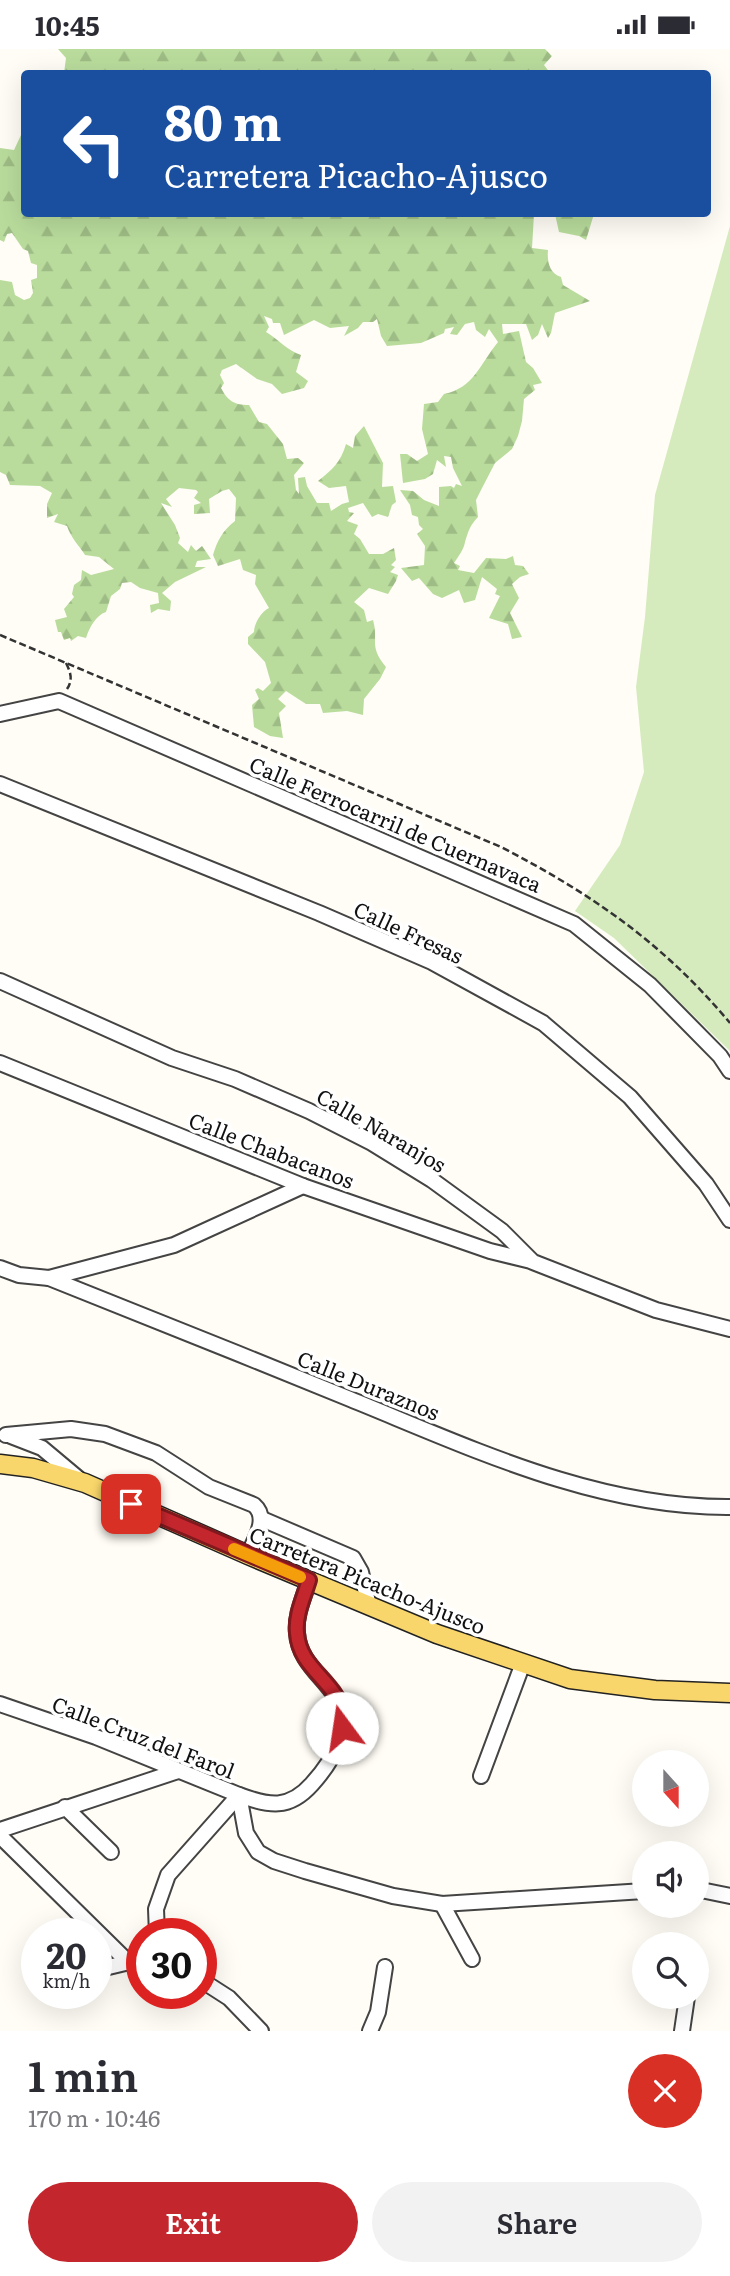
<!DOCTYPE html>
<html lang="en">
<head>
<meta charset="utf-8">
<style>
  :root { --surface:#fff; --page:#f2f2f3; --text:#2b2b33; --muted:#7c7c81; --accent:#c4262e }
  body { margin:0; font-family:Literata,serif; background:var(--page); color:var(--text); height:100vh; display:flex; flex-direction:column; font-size:26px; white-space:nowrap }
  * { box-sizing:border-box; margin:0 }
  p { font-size:23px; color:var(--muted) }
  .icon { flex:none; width:38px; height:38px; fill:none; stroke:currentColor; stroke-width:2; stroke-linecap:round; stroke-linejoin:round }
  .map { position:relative; height:1982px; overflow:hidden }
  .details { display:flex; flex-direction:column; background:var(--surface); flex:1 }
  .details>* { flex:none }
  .top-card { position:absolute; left:21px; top:21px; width:690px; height:147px; border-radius:7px; box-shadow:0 7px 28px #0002; background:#1a4fa0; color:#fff; overflow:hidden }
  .needle { width:46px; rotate:159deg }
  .tools { position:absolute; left:632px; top:1701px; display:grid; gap:14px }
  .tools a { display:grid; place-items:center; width:77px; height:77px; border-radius:50%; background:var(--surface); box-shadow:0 7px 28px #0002; font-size:35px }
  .speed { position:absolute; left:21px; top:1869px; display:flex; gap:14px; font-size:35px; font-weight:700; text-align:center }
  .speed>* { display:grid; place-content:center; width:91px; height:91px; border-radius:50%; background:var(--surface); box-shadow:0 7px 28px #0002; line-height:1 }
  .speed small { font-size:18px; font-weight:400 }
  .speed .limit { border:10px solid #d22; background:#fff; color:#111 }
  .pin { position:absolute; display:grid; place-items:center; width:60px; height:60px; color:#fff; margin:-30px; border-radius:14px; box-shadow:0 4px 10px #0006 }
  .me { position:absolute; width:77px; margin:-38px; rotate:346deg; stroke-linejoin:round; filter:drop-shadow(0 0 5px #0008) }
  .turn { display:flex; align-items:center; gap:24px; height:147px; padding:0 28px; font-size:32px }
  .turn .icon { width:91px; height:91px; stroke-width:2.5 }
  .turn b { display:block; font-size:49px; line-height:60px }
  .round { display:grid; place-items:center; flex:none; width:74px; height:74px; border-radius:37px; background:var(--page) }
  .overview { display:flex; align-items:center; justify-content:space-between; height:119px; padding:0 28px }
  h1 { font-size:42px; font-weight:600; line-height:52px }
  .button { display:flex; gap:14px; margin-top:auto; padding:14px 28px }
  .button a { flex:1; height:80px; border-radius:42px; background:var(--accent); color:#fff; font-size:28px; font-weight:600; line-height:80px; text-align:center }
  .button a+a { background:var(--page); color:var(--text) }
  .status { display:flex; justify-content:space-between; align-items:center; height:49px; padding:0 35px; background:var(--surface); direction:ltr }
  .status svg { height:19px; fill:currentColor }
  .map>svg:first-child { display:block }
</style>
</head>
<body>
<div class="status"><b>10:45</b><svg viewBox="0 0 49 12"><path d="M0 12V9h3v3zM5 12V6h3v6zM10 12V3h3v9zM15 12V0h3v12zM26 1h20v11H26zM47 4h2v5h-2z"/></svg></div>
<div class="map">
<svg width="730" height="1982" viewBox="0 0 730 1982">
  <defs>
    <pattern id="forest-firs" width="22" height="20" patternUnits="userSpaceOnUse" patternTransform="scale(1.75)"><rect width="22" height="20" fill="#b9dc9c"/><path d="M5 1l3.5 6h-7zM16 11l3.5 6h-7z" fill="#9ebc85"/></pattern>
  </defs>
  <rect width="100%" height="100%" fill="#fffdf5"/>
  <!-- grass -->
  <path fill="#d5ebbd" d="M 730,177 L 730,1002 L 614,889 L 575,862 L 620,796 L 644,723 L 636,638 L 645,568 L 655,446 Z"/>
  <!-- forest -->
  <g fill="url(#forest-firs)">
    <path d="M 58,0 L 545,0 L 552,7 L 544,16 L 550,24 L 64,24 L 66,9 Z"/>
    <path d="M 24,83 L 24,164 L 534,165 L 532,199 L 548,201 C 547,212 549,224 561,228 L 563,236 L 590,252 L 555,264 L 551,284 L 548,289 L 542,275 L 538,286 L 532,291 L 526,275 L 502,275 L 503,285 L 519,282 L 526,313 L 533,319 L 542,334 L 533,336 L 535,341 L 524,350 L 522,372 L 518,387 L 512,400 L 495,414 L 481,441 L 476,451 L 478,468 C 470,476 468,483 465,493 C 464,500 458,508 454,514 L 460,517 L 458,521 L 474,524 L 486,509 L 506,510 L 513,507 L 515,516 L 523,517 L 529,525 L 520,528 L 512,535 L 519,549 L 510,564 L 522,588 L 512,590 L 508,575 L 489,569 L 500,547 L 495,545 L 497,540 L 482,528 L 475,551 L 464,554 L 459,541 L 442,549 L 433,545 L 419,529 L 412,532 L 401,519 L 424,516 L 425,497 L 417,485 L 423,480 L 419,476 L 418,468 L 412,466 L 410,456 L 400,441 L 413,442 L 424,451 L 439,457 L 439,438 L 451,437 L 454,439 L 456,435 L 462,437 L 453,419 L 451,408 L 444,407 L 446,418 L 437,411 L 433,425 L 425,430 L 403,434 L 400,405 L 407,405 L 417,412 L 428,405 L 422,380 L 424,355 L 438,353 L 444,345 C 474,339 480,315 498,293 L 489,280 L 485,288 L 476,281 L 474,273 L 465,275 L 457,286 L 450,285 L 454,278 L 445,280 L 444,284 L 421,294 L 387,297 L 381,287 L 377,270 L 373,273 L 363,273 L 358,279 L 344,287 L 349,277 L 330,279 L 314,271 L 284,286 L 280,274 L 273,274 L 272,270 L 264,267 L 269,278 L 266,283 C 279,291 287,301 301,306 L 296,323 L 308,332 L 304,339 L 282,345 L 272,335 L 257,330 L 236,315 L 222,321 L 220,326 L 224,334 L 221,339 C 228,352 234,356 249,356 L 259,373 L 267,375 L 283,395 L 287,410 L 298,409 L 304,414 L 294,426 L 296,441 L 299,445 L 298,429 L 305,428 L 307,437 L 317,454 L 329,454 L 331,462 L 342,455 L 349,453 L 346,437 L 329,439 L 318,432 C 332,421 341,413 346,395 L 353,399 L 355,387 L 364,377 L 383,414 L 382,438 L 393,437 L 396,453 L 392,456 L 388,468 L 378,465 L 372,468 L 363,454 L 348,459 L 349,463 L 354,464 L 347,472 L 358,476 L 354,485 L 360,490 L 369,505 L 383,505 L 394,499 L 396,511 L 391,516 L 395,518 L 390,523 L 398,526 L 396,532 L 388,545 L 369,539 L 354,553 L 364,561 L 367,573 L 373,571 C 379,591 368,597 386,618 L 380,630 L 364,650 L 363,666 L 347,662 L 323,664 L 320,655 L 306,655 L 286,642 L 278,650 L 286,657 L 279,664 L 283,689 L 270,687 L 254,678 L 252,656 L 259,650 L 255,641 L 258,639 L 263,642 L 271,634 L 265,613 L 248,595 L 248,588 L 254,583 C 254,574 262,562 269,559 L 255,535 L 256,526 L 243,521 L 240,510 L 218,517 L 213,506 C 217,492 223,481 235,472 L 236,449 L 229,440 L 222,442 L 209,450 L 210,464 L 194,465 L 194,456 L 201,454 L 194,449 L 198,443 L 196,441 L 179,439 L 166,450 L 172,458 L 161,454 L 175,476 L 180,489 L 178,494 L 188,503 L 191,496 L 196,502 L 202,497 L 211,510 L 197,512 L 195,518 L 206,518 L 175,533 L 162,544 L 171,552 L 170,562 L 158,560 L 151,564 L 150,556 L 159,554 L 158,544 L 140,539 L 131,533 L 122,534 L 120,540 L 111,547 L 106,563 C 96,566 89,579 86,589 L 78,587 L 71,592 L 70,589 L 64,591 L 61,583 L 58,583 L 55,571 L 67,568 L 64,560 L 74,548 L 72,545 L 74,536 L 81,531 L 82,521 L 91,526 L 114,520 L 99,508 L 85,506 C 78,495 71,489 67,477 L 54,473 L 58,465 L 47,469 L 47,455 L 52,444 L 40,437 L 10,436 L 6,426 L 0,423 L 0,231 L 12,233 L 15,246 L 24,251 L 30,249 L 33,244 L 31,231 L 37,229 L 37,216 L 31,214 L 28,202 L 23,200 L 12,184 L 7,185 L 4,193 L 0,191 L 0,99 L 14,101 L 21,86 Z"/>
    <path d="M 555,165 L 594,165 L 586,191 L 579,187 L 559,183 Z"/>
  </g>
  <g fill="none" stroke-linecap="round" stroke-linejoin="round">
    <defs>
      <g id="minor">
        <path d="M 0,665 L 59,652 L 574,875 L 650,936 L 720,1007 L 730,1022"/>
        <path d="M 0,735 L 319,864 L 432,913 L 543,974 L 630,1048 L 706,1135 L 730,1171"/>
        <path d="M 0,932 L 172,1009 L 235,1030 L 309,1062 L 372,1094 L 432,1131 L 502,1182 L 533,1213 L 656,1261 L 730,1280"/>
        <path d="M 0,1014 L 303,1137 L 490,1202 L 531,1212"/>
        <path d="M 0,1219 L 19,1226 L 49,1229 C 149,1269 250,1309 350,1350 C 471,1399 596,1459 730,1458"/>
        <path d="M 49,1229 L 174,1196 L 303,1137"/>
        <path d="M 6,1386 L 71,1380 L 105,1385 L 156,1404 L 209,1438 L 254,1456 C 269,1469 255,1490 248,1506"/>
        <path d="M 11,1387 L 42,1399 L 79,1430"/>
        <path d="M 262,1470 L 353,1509 L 361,1523 L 369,1557"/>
        <path d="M 0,1655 L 96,1688 L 239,1746 L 246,1784 L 258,1803 L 274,1812 L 305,1822 L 393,1847 L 442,1855 L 644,1842"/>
        <path d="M 481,1727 L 523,1614"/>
        <path d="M 65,1758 L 111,1803"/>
        <path d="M 0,1781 L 178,1722"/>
        <path d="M 0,1787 L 129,1914"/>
        <path d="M 696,1840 L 730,1847"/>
        <path d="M 442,1855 L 472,1910"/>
        <path d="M 157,1885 L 156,1860 L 168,1826 L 239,1746 C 269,1757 289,1761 312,1735 C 332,1713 355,1676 335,1647 C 321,1626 299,1612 297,1584 C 295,1566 304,1548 309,1531"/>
        <path d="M 96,1921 L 142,1910"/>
        <path d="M 201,1931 L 229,1949 L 261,1982"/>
        <path d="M 370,1982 L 378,1963 L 385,1918"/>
        <path d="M 682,1982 L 687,1948"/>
      </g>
      <path id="major" d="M 0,1415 L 33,1419 L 85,1434 L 248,1506 L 437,1585 L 570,1630 L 655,1641 L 730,1644"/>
    </defs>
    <!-- minor casing -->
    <use href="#minor" stroke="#444" stroke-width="18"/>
    <!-- major casing -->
    <use href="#major" stroke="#222" stroke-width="21"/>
    <!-- path -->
    <g stroke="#333" stroke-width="2.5" stroke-dasharray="7 3.5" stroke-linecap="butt">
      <path d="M 0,586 L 501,798 C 592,845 664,895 730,974"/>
      <path d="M 66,614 C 71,624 73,631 67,640"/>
    </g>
    <!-- minor -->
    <use href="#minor" stroke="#fff" stroke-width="14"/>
    <!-- major -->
    <use href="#major" stroke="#f9d66b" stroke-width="18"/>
  </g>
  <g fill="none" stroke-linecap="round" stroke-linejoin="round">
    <defs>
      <path id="route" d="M 131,1455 L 309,1531 C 304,1548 295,1566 297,1584 C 299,1613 322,1625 336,1647 C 342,1657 342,1668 342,1679"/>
    </defs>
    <!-- route casing -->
    <use href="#route" stroke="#7f191e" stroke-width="18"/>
    <!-- route -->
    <use href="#route" stroke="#c4262e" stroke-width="12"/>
    <!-- slow -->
    <path stroke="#f59e0b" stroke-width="12" d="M 234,1500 L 300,1528"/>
  </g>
  <g text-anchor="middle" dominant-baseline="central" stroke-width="7" stroke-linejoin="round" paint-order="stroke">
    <!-- street labels -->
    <g font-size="21" fill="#111" stroke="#fff">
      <text transform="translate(396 774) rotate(23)">Calle Ferrocarril de Cuernavaca</text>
      <text transform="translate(409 882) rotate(25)">Calle Fresas</text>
      <text transform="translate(382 1080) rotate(30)">Calle Naranjos</text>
      <text transform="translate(272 1100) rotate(21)">Calle Chabacanos</text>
      <text transform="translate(369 1335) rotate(22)">Calle Duraznos</text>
      <text transform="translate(368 1530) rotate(22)">Carretera Picacho-Ajusco</text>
      <text transform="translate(144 1687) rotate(21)">Calle Cruz del Farol</text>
    </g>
  </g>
</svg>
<div class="tools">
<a><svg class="needle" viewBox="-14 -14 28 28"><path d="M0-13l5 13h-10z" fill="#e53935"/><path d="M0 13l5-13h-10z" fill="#7c7c81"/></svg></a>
<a><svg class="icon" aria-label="sound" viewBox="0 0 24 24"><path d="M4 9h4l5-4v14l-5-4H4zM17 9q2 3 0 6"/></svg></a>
<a><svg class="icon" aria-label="search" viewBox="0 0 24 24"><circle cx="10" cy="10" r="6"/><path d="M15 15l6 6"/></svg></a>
</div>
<div class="speed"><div>20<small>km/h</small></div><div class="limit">30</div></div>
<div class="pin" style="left:131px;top:1455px;background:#d93025"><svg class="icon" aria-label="arrive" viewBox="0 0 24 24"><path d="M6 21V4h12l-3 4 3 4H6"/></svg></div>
<svg class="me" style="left:342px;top:1679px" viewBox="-20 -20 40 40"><circle r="19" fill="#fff"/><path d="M0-13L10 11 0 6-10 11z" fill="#c4262e"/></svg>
<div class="top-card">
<div class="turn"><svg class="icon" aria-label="left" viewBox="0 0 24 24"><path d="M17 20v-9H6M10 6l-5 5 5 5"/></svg><div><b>80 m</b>Carretera Picacho-Ajusco</div></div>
</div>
</div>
<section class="details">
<div class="overview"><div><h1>1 min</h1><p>170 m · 10:46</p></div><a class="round" style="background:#d93025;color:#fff"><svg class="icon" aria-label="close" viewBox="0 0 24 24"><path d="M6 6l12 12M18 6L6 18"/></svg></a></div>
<div class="button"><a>Exit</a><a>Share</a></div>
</section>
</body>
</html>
